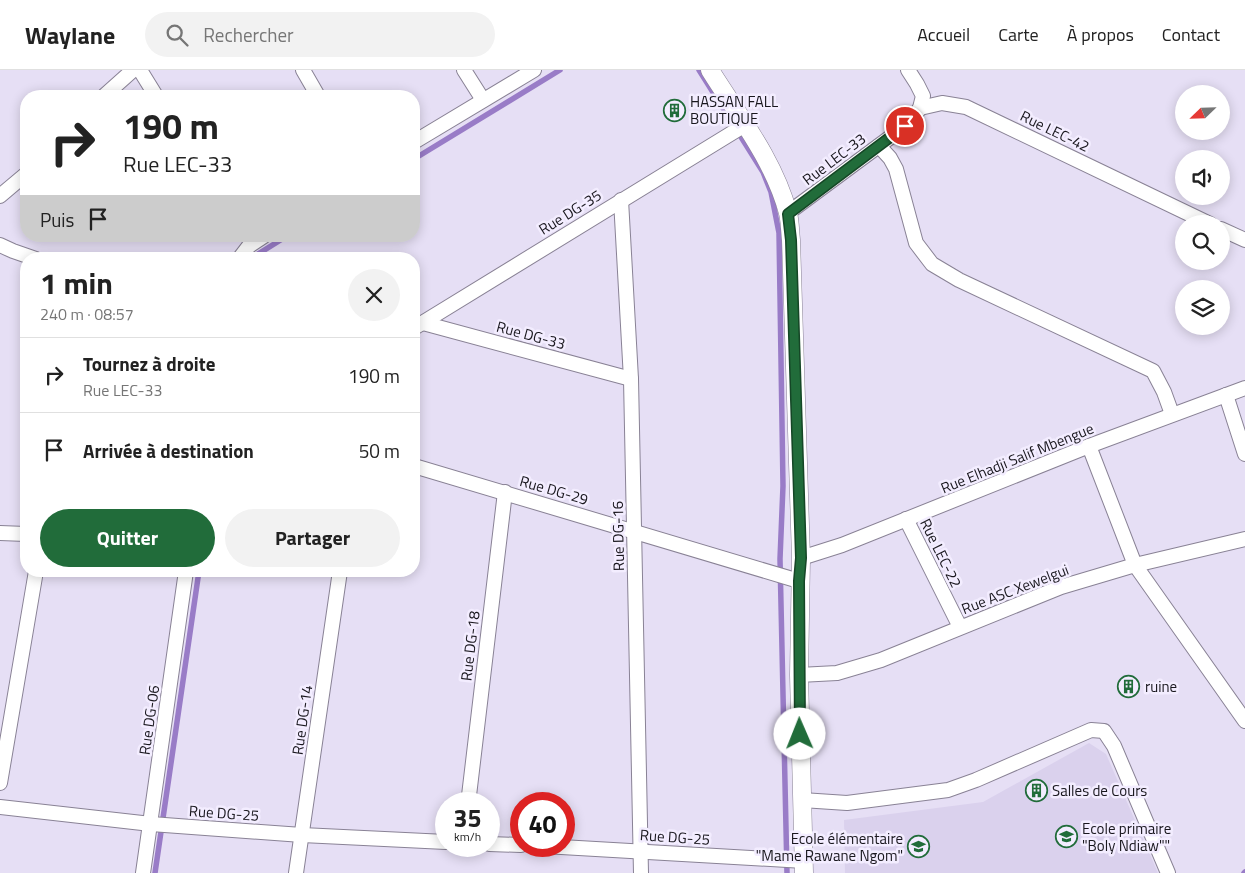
<!DOCTYPE html>
<html lang="fr">
<head>
<meta charset="utf-8">
<style>
  :root { --surface:#fff; --page:#f2f2f2; --text:#222; --muted:#767676; --line:#e0e0e0; --accent:#216c3a }
  body { margin:0; font-family:"Titillium Web",sans-serif; background:var(--page); color:var(--text); height:100vh; display:flex; flex-direction:column; font-size:19px; white-space:nowrap }
  * { box-sizing:border-box; margin:0 }
  p { font-size:16px; color:var(--muted) }
  .icon { flex:none; width:28px; height:28px; fill:none; stroke:currentColor; stroke-width:2; stroke-linecap:round; stroke-linejoin:round }
  .map { position:relative; flex:1; overflow:hidden }
  .details { position:absolute; left:20px; top:182px; width:400px; height:325px; display:flex; flex-direction:column; background:var(--surface); border-radius:20px; box-shadow:0 2px 12px #0003 }
  .details>* { flex:none }
  .hud { position:absolute; left:20px; top:20px; width:400px; height:152px; border-radius:20px; box-shadow:0 2px 12px #0003; background:#fff; color:var(--text); overflow:hidden }
  .needle { width:32px; rotate:247deg }
  .tools { position:absolute; left:1175px; top:15px; display:grid; gap:10px }
  .tools a { display:grid; place-items:center; width:55px; height:55px; border-radius:50%; background:var(--surface); box-shadow:0 2px 12px #0003; font-size:25px }
  .speed { position:absolute; left:435px; top:722px; display:flex; gap:10px; font-size:25px; font-weight:700; text-align:center }
  .speed>* { display:grid; place-content:center; width:65px; height:65px; border-radius:50%; background:var(--surface); box-shadow:0 2px 12px #0003; line-height:1 }
  .speed small { font-size:12px; font-weight:400 }
  .speed .limit { border:8px solid #d22; background:#fff; color:#111 }
  .pin { position:absolute; display:grid; place-items:center; width:42px; height:42px; color:#fff; margin:-21px; border:2px solid #fff; border-radius:50%; box-shadow:0 1px 5px #0007 }
  .me { position:absolute; width:55px; margin:-28px; rotate:359deg; stroke-linejoin:round; filter:drop-shadow(0 0 4px #0008) }
  .turn { display:flex; align-items:center; gap:18px; height:105px; padding:0 20px; font-size:22px }
  .turn .icon { width:65px; height:65px; stroke-width:2.5 }
  .turn b { display:block; font-size:35px; line-height:42px }
  .then { display:flex; align-items:center; height:48px; padding:0 20px; background:#0003; gap:10px; font-size:19px }
  .round { display:grid; place-items:center; flex:none; width:52px; height:52px; border-radius:26px; background:var(--page) }
  .headline { display:flex; align-items:center; justify-content:space-between; height:85px; padding:0 20px }
  h1 { font-size:30px; font-weight:700; line-height:38px }
  .primary-button { display:flex; gap:10px; margin-top:auto; padding:10px 20px }
  .primary-button a { flex:1; height:58px; border-radius:30px; background:var(--accent); color:#fff; font-size:20px; font-weight:700; line-height:58px; text-align:center }
  .primary-button a+a { background:var(--page); color:var(--text) }
  ul { padding:0; list-style:none }
  li { display:flex; align-items:center; gap:15px; height:75px; padding:0 20px; border-top:1px solid var(--line) }
  li div { flex:1 }
  li b { display:block; font-size:19px }
  li em { font-style:normal }
  header { display:flex; align-items:center; gap:30px; box-sizing:border-box; height:70px; padding:0 25px; background:var(--surface); border-bottom:1px solid var(--line) }
  header strong { font-size:24px }
  nav { display:flex; gap:28px; margin-inline-start:auto; font-size:18px }
  .search { width:350px; height:45px; background:var(--page); display:flex; align-items:center; gap:12px; box-sizing:border-box; padding:0 18px; border-radius:28px; color:var(--muted); font-size:19px }
  .map>svg:first-child { display:block }
</style>
</head>
<body>
<header>
<strong>Waylane</strong>
<div class="search"><svg class="icon" aria-label="search" viewBox="0 0 24 24"><circle cx="10" cy="10" r="6"/><path d="M15 15l6 6"/></svg>Rechercher</div>
<nav><a>Accueil</a><a>Carte</a><a>À propos</a><a>Contact</a></nav>
</header>
<div class="map">
<svg width="1245" height="803" viewBox="0 0 1245 803">
  <rect width="100%" height="100%" fill="#e6dff5"/>
  <!-- built -->
  <path fill="#dad1ed" d="M 1089,673 L 1106,684 L 1158,803 L 845,803 L 844,750 L 983,732 Z"/>
  <g fill="none" stroke-linecap="round" stroke-linejoin="round">
    <!-- stream -->
    <g stroke="#997cc7" stroke-width="5.5">
      <path d="M 699,0 L 763,102 L 771,122 L 779,163 L 783,416 L 780,489 L 787,803"/>
      <path d="M 414,89 L 560,0"/>
      <path d="M 250,189 L 287,166"/>
      <path d="M 519,778 L 545,780"/>
      <path d="M 155,803 L 199,501"/>
      <path d="M 1244,803 L 1245,802"/>
    </g>
    <defs>
      <g id="minor">
        <path d="M 140,0 L 156,26"/>
        <path d="M 303,0 L 318,26"/>
        <path d="M 464,0 L 483,30"/>
        <path d="M 104,26 L 133,0"/>
        <path d="M 920,38 L 942,33 L 966,37 L 1210,154"/>
        <path d="M 414,72 L 534,0"/>
        <path d="M 879,76 L 890,88 L 896,99 L 916,173 L 932,194 L 959,210 L 1153,301 L 1164,322 L 1172,344"/>
        <path d="M 0,126 L 26,104"/>
        <path d="M 621,130 L 631,309 L 641,803"/>
        <path d="M 788,143 L 896,63 L 913,48 L 920,38 L 923,26 L 917,14 L 908,0"/>
        <path d="M 1221,159 L 1245,170"/>
        <path d="M 0,175 L 13,181 L 36,189"/>
        <path d="M 239,189 L 249,176 L 264,166"/>
        <path d="M 423,253 L 631,309"/>
        <path d="M 414,258 L 745,55"/>
        <path d="M 1226,325 L 1245,384"/>
        <path d="M 1089,376 L 1135,495 L 1245,651"/>
        <path d="M 414,396 L 799,511"/>
        <path d="M 906,449 L 960,557"/>
        <path d="M 0,463 L 26,464"/>
        <path d="M 801,488 L 842,475 L 1089,376 L 1245,318"/>
        <path d="M 799,605 L 837,603 L 881,590 L 1061,517 L 1135,495 L 1245,469"/>
        <path d="M 0,713 L 36,501"/>
        <path d="M 802,730 L 847,733 L 948,720 L 976,710 L 1091,660 L 1104,661 L 1114,676 L 1168,803"/>
        <path d="M 468,734 L 505,422"/>
        <path d="M 0,737 L 151,754 L 302,765 L 446,772"/>
        <path d="M 489,774 L 521,775"/>
        <path d="M 544,776 L 804,791"/>
        <path d="M 143,803 L 186,501"/>
        <path d="M 296,803 L 340,501"/>
      </g>
      <path id="tertiary" d="M 710,0 C 738,45 774,90 788,143 C 790,151 790,161 791,170 L 801,488 L 799,605 L 804,803"/>
    </defs>
    <!-- minor casing -->
    <use href="#minor" stroke="#898295" stroke-width="16"/>
    <!-- tertiary casing -->
    <use href="#tertiary" stroke="#898295" stroke-width="19"/>
    <!-- minor -->
    <use href="#minor" stroke="#fff" stroke-width="14"/>
    <!-- tertiary -->
    <use href="#tertiary" stroke="#fff" stroke-width="18"/>
  </g>
  <g fill="none" stroke-linecap="round" stroke-linejoin="round">
    <defs>
      <path id="route" d="M 800,664 L 799,511 L 801,488 L 791,170 L 788,144 L 905,56"/>
    </defs>
    <!-- route casing -->
    <use href="#route" stroke="#154626" stroke-width="12"/>
    <!-- route -->
    <use href="#route" stroke="#216c3a" stroke-width="9"/>
  </g>
  <!-- icons -->
  <defs>
    <symbol id="building-ring" viewBox="-11 -11 22 22"><circle r="9.5" fill="#f3edff" stroke="#216c3a" stroke-width="1.5"/><path d="M-4-6H4V6H1V3H-1V6H-4ZM-2.5-4.3h1.7v1.8h-1.7ZM.8-4.3h1.7v1.8H.8ZM-2.5-1h1.7V.8h-1.7ZM.8-1h1.7V.8H.8Z" fill="#216c3a"/></symbol>
    <symbol id="school-ring" viewBox="-11 -11 22 22"><circle r="9.5" fill="#f3edff" stroke="#216c3a" stroke-width="1.5"/><path d="M0-5L7-2L0 1L-7-2ZM-4 1L0 2.5L4 1V4Q0 6-4 4Z" fill="#216c3a"/></symbol>
  </defs>
  <g fill-rule="evenodd">
    <use href="#building-ring" x="662" y="28" width="25" height="25"/>
    <use href="#building-ring" x="1116" y="604" width="25" height="25"/>
    <use href="#building-ring" x="1024" y="708" width="25" height="25"/>
    <use href="#school-ring" x="1054" y="754" width="25" height="25"/>
    <use href="#school-ring" x="906" y="764" width="25" height="25"/>
  </g>
  <g text-anchor="middle" dominant-baseline="central" stroke-width="5" stroke-linejoin="round" paint-order="stroke">
    <!-- poi labels -->
    <g font-size="15" fill="#19171e" stroke="#f3edff" text-anchor="start">
      <text x="690" y="31">HASSAN FALL<tspan x="690" dy="17">BOUTIQUE</tspan></text>
      <text x="1145" y="616">ruine</text>
      <text x="1052" y="720">Salles de Cours</text>
      <text x="1082" y="758">Ecole primaire<tspan x="1082" dy="17">"Boly Ndiaw""</tspan></text>
      <text x="903" y="768" text-anchor="end">Ecole élémentaire<tspan x="903" dy="17">"Mame Rawane Ngom"</tspan></text>
    </g>
    <!-- street labels -->
    <g font-size="15" fill="#19171e" stroke="#f3edff">
      <text transform="translate(1055 61) rotate(26)">Rue LEC-42</text>
      <text transform="translate(834 89) rotate(-37)">Rue LEC-33</text>
      <text transform="translate(570 142) rotate(-32)">Rue DG-35</text>
      <text transform="translate(531 265) rotate(15)">Rue DG-33</text>
      <text transform="translate(1017 388) rotate(-22)">Rue Elhadji Salif Mbengue</text>
      <text transform="translate(554 420) rotate(16)">Rue DG-29</text>
      <text transform="translate(618 466) rotate(-91)">Rue DG-16</text>
      <text transform="translate(941 483) rotate(64)">Rue LEC-22</text>
      <text transform="translate(1015 519) rotate(-21)">Rue ASC Xewelgui</text>
      <text transform="translate(470 576) rotate(-83)">Rue DG-18</text>
      <text transform="translate(149 650) rotate(-82)">Rue DG-06</text>
      <text transform="translate(302 650) rotate(-82)">Rue DG-14</text>
      <text transform="translate(224 743) rotate(4)">Rue DG-25</text>
      <text transform="translate(675 767) rotate(4)">Rue DG-25</text>
    </g>
  </g>
</svg>
<div class="tools">
<a><svg class="needle" viewBox="-14 -14 28 28"><path d="M0-13l5 13h-10z" fill="#e53935"/><path d="M0 13l5-13h-10z" fill="#767676"/></svg></a>
<a><svg class="icon" aria-label="sound" viewBox="0 0 24 24"><path d="M4 9h4l5-4v14l-5-4H4zM17 9q2 3 0 6"/></svg></a>
<a><svg class="icon" aria-label="search" viewBox="0 0 24 24"><circle cx="10" cy="10" r="6"/><path d="M15 15l6 6"/></svg></a>
<a><svg class="icon" aria-label="layers" viewBox="0 0 24 24"><path d="M12 4l9 5-9 5-9-5zM3 14l9 5 9-5"/></svg></a>
</div>
<div class="speed"><div>35<small>km/h</small></div><div class="limit">40</div></div>
<div class="pin" style="left:905px;top:56px;background:#d93025"><svg class="icon" aria-label="arrive" viewBox="0 0 24 24"><path d="M6 21V4h12l-3 4 3 4H6"/></svg></div>
<svg class="me" style="left:800px;top:664px" viewBox="-20 -20 40 40"><circle r="19" fill="#fff"/><path d="M0-13L10 11 0 6-10 11z" fill="#216c3a"/></svg>
<div class="hud">
<div class="turn"><svg class="icon" aria-label="right" viewBox="0 0 24 24"><path d="M7 20v-9h11M14 6l5 5-5 5"/></svg><div><b>190 m</b>Rue LEC-33</div></div>
<div class="then">Puis<svg class="icon" aria-label="arrive" viewBox="0 0 24 24"><path d="M6 21V4h12l-3 4 3 4H6"/></svg></div>
</div>
<section class="details">
<div class="headline"><div><h1>1 min</h1><p>240 m · 08:57</p></div><a class="round"><svg class="icon" aria-label="close" viewBox="0 0 24 24"><path d="M6 6l12 12M18 6L6 18"/></svg></a></div>
<ul>
<li><svg class="icon" aria-label="right" viewBox="0 0 24 24"><path d="M7 20v-9h11M14 6l5 5-5 5"/></svg><div><b>Tournez à droite</b><p>Rue LEC-33</p></div><em>190 m</em></li>
<li><svg class="icon" aria-label="arrive" viewBox="0 0 24 24"><path d="M6 21V4h12l-3 4 3 4H6"/></svg><div><b>Arrivée à destination</b></div><em>50 m</em></li>
</ul>
<div class="primary-button"><a>Quitter</a><a>Partager</a></div>
</section>
</div>
</body>
</html>
